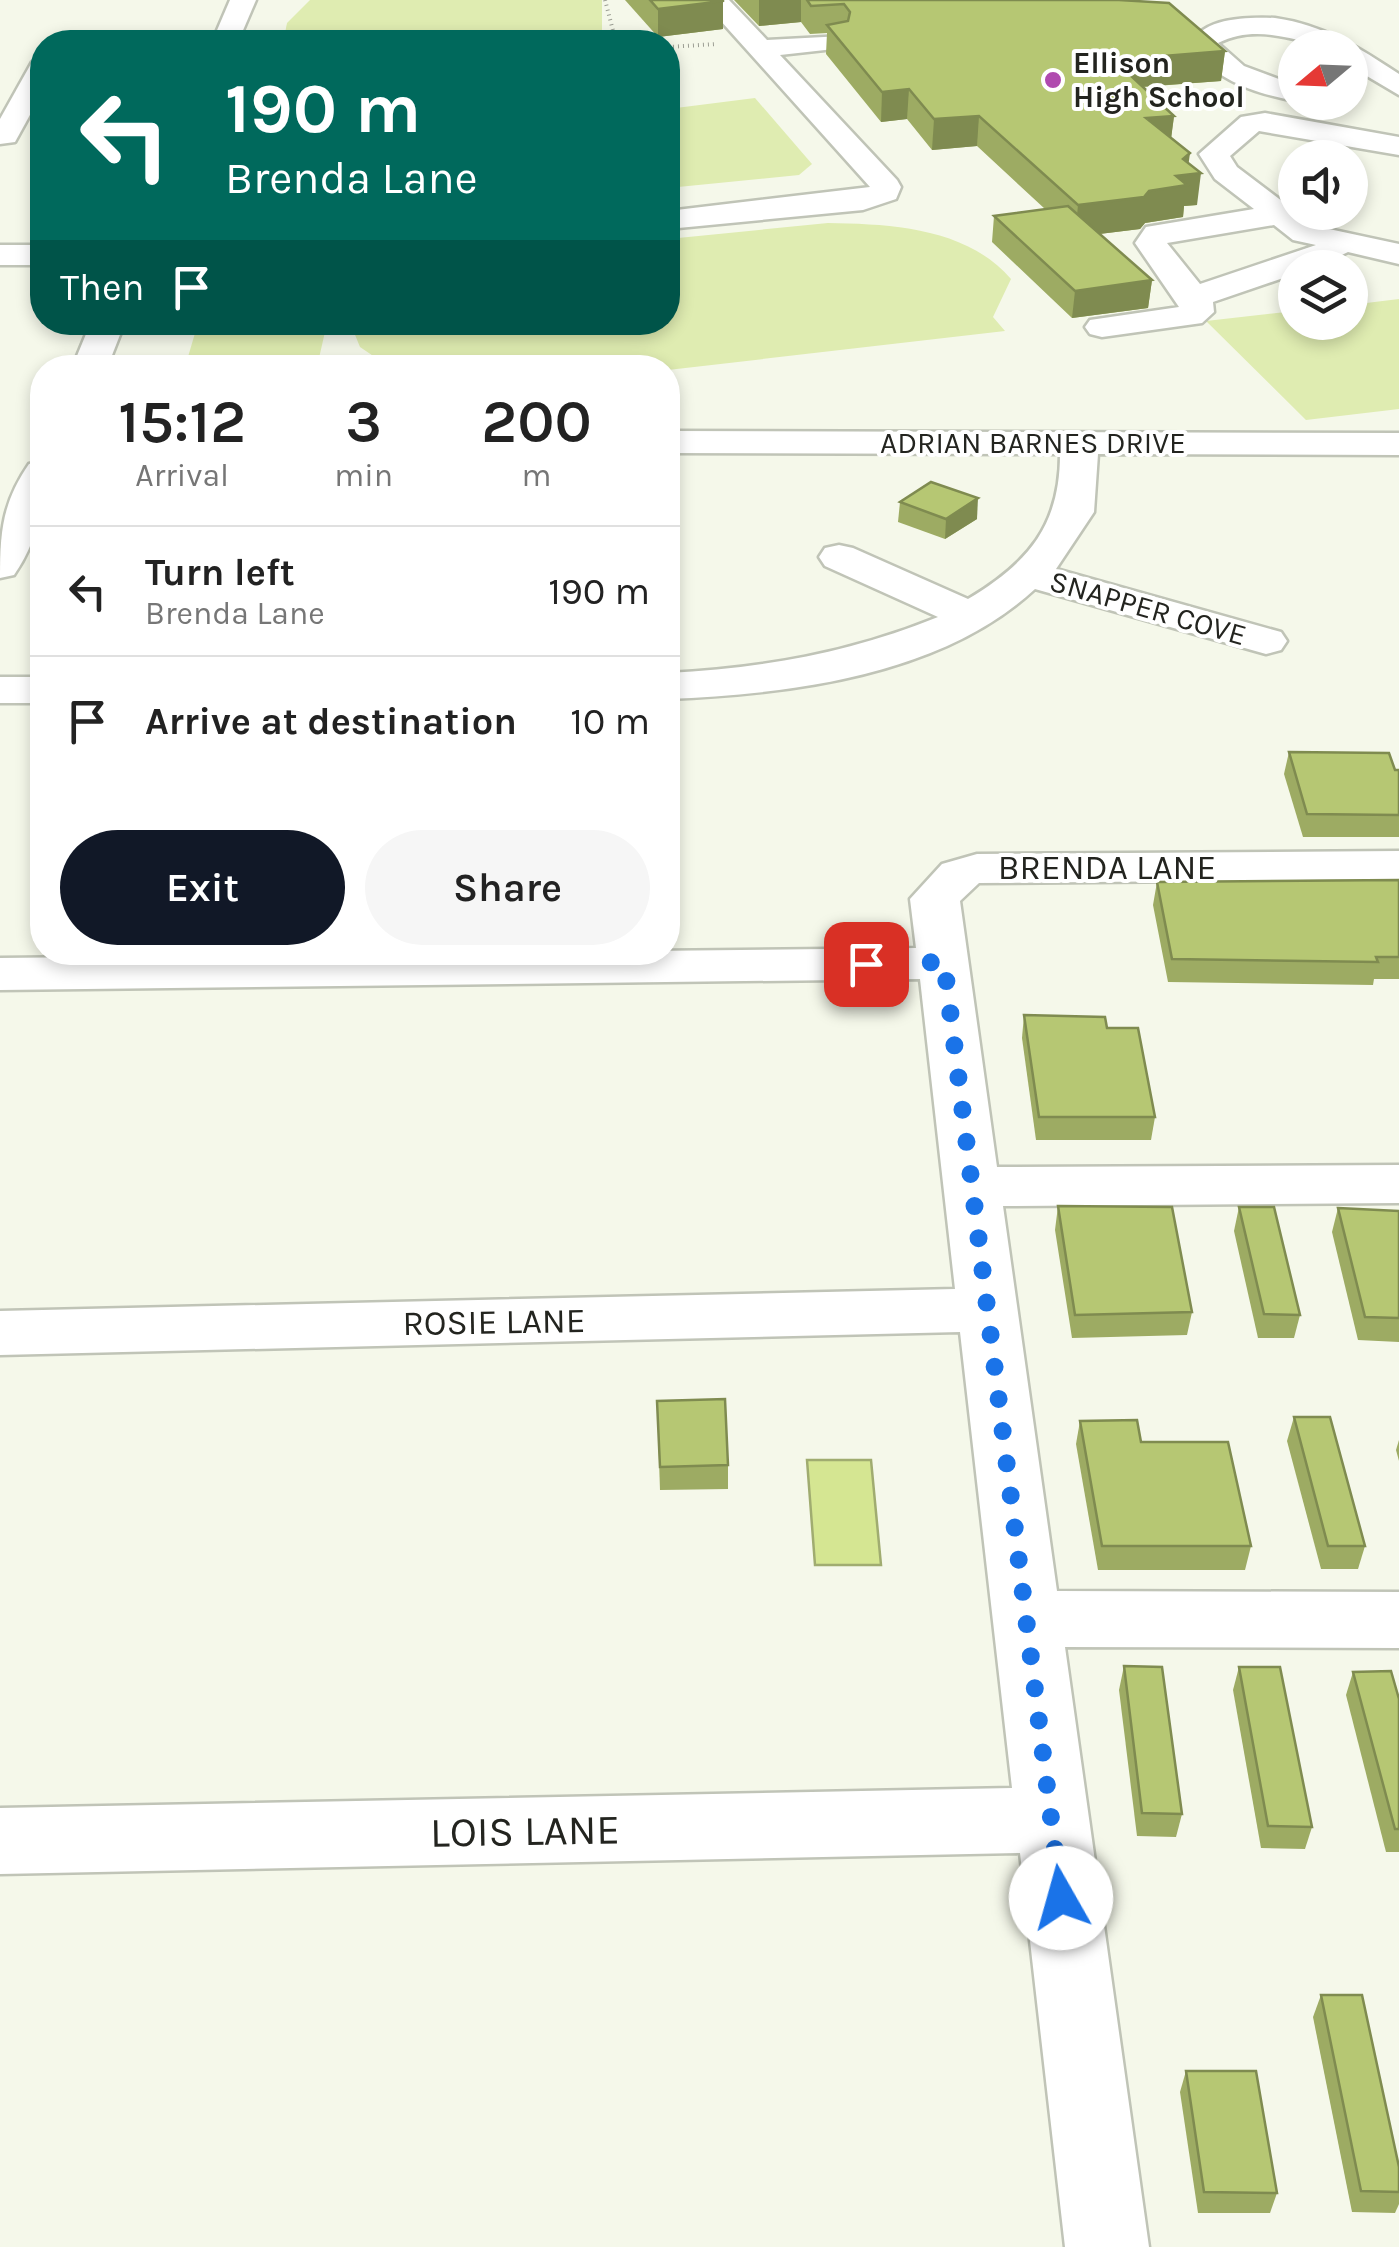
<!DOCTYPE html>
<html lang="en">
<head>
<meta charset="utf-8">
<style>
  :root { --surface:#fff; --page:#f6f6f6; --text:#222; --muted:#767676; --line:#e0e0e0; --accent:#111827 }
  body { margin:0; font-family:Karla,sans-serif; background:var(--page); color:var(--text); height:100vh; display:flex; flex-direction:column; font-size:38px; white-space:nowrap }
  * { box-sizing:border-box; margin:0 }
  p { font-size:32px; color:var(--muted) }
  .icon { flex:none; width:55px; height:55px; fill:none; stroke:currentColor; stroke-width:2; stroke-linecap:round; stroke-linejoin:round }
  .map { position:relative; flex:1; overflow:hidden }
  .drawer { position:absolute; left:30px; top:355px; width:650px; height:610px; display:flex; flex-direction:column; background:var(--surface); border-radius:40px; box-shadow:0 5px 15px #0003 }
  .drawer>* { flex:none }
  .hud { position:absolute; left:30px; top:30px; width:650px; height:305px; border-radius:40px; box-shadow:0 5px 15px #0003; background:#00695c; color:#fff; overflow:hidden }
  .needle { width:65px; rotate:251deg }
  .tools { position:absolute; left:1278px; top:30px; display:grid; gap:20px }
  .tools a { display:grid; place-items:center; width:90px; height:90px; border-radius:50%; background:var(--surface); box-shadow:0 5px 15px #0003; font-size:50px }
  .pin { position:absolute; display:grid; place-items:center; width:85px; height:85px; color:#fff; margin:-42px; border-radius:20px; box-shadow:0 5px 15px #0006 }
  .me { position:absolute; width:110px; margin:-55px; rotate:353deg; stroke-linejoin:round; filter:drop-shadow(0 0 8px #0008) }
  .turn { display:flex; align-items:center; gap:35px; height:210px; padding:0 30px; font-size:45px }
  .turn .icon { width:130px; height:130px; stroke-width:2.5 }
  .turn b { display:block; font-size:70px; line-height:85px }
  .then { display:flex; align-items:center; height:95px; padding:0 30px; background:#0003; gap:20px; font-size:38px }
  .eta { display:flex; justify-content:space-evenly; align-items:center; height:170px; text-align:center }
  .eta b { font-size:60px; font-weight:600; line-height:70px }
  .button { display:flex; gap:20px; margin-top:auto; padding:20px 30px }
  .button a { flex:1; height:115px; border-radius:60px; background:var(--accent); color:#fff; font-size:40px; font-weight:600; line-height:115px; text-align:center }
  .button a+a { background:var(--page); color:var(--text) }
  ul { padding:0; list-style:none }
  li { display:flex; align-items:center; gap:30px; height:130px; padding:0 30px; border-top:2px solid var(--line) }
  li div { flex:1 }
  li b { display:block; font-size:38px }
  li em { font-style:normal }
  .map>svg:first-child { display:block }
</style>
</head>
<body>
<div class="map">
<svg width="1399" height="2247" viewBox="0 0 1399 2247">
  <rect width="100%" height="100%" fill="#f5f8ea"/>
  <!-- green -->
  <g fill="#dfecb1">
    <path d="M 310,0 L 602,0 L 602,34 L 437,42 L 291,42 L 284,38 L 287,23 Z"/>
    <path d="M 755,98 L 812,164 L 799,175 L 668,188 L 668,109 Z"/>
    <path d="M 828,223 C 893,224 967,228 1011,279 L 993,317 L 1005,331 L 668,370 L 391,368 L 360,347 L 351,325 L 668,322 L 668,239 Z"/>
    <path d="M 1399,299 L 1399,409 L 1306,420 L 1206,321 L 1295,311 L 1295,322 L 1350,322 L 1350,305 Z"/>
    <path d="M 198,323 L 198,322 L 327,323 L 317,367 L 185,367 Z"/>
  </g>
  <!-- water -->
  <path fill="#d5e692" stroke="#a0ac70" stroke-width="2.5" d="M 807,1460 L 871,1460 L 881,1565 L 815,1565 Z"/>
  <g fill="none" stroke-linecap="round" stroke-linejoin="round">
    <defs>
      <g id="minor">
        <path d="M 230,0 L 256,0 L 238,42 L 212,42 Z"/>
        <path d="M 702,0 L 729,0 L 767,40 L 843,36 L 846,42 L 843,48 L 780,55 L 897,180 L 901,187 L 896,199 L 863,210 L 668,229 L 668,211 L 870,187 Z"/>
        <path d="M 1275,18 C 1324,25 1358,47 1399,74 L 1399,95 L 1350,66 L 1350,48 C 1304,48 1264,20 1218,43 L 1244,66 L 1295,85 L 1295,101 C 1255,93 1216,81 1190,46 C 1201,17 1248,17 1275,18 Z"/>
        <path d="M 42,60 L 42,93 L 15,142 L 0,144 L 0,119 L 32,62 Z"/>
        <path d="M 1265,113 L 1399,137 L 1399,155 L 1259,131 L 1230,156 L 1237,167 L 1315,226 L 1399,244 L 1399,264 L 1348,252 L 1315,268 L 1295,268 L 1295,274 L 1213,302 L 1214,312 L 1202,323 L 1102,337 L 1090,334 L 1085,327 L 1090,320 L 1179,307 L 1135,243 L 1146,227 L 1254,209 L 1215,179 L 1199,154 L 1241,117 ZM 1274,225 L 1293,240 L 1316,245 L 1200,284 L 1167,243 Z"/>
        <rect x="0" y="245" width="42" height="20"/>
        <path d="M 91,322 L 125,322 L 107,368 L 72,368 Z"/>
        <path d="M 668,431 L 1399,433 L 1399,455 L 1098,454 L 1094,512 L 1056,569 L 1281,632 L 1287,641 L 1281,650 L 1266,654 L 1035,589 C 941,676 790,694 668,699 L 668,673 C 763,668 849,653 938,617 L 825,566 L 819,557 L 825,548 L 839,545 L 853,548 L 968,599 C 1028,563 1060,526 1060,454 L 668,453 Z"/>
        <path d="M 42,461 C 45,502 39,539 14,575 L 0,578 C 0,533 2,503 29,464 Z"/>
        <rect x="0" y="677" width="42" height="26"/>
        <path d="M 1399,851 L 1399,879 L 979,883 L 960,901 L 997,1167 L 1399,1165 L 1399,1203 L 1003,1206 L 1057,1591 L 1399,1592 L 1399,1648 L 1065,1647 L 1149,2247 L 1065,2247 L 1020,1853 L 0,1874 L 0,1808 L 1012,1788 L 960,1332 L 0,1355 L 0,1311 L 955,1289 L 920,979 L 0,990 L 0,958 L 916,948 L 910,899 L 942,864 L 977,854 Z"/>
      </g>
    </defs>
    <!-- minor casing -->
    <use href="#minor" stroke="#c0c4b7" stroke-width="5"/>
    <!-- path -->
    <g stroke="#9c9e94" stroke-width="4" stroke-dasharray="1 4" stroke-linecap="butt">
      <path d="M 605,0 L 616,42"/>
      <path d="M 668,47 L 717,44"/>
    </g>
    <!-- minor -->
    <use href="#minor" fill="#fff" fill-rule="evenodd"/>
  </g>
  <!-- wall -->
  <g fill="#9dab63">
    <path d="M 625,0 L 723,0 L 723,29 L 658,37 Z"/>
    <path d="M 734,0 L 1119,0 L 1225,51 L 1221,81 L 1143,87 L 1174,116 L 1171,138 L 1188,163 L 1197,205 L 1184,206 L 1183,217 L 1145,223 L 1140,229 L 1099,234 L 1152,280 L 1148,308 L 1072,318 L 992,242 L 994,216 L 1045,209 L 977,146 L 932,150 L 907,119 L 881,122 L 826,54 L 827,33 L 810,34 L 801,22 L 759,26 Z"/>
    <path d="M 900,502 L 977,519 L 945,539 L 898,522 Z"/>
    <path d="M 1289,752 L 1399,770 L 1399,837 L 1303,837 L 1284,774 Z"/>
    <path d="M 1399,880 L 1399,979 L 1374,979 L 1373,985 L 1168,982 L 1153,905 L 1157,882 Z"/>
    <path d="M 1024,1015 L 1107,1028 L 1155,1117 L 1151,1140 L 1036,1140 L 1022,1038 Z"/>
    <path d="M 1058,1206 L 1192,1312 L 1187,1335 L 1072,1338 L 1055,1230 Z"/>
    <path d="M 1239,1207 L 1300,1315 L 1294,1338 L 1258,1338 L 1234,1231 Z"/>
    <path d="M 1338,1208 L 1399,1211 L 1399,1342 L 1358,1340 L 1332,1232 Z"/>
    <path d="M 657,1401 L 728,1465 L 728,1489 L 660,1490 Z"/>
    <path d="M 1294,1417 L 1365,1546 L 1358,1569 L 1321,1569 L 1287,1441 Z"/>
    <path d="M 1080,1421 L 1141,1442 L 1251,1546 L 1245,1570 L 1098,1570 L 1076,1444 Z"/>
    <path d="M 1399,1440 L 1399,1461 L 1396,1450 Z"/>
    <path d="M 1124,1666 L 1182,1814 L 1176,1837 L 1137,1836 L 1119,1690 Z"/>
    <path d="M 1239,1667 L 1312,1827 L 1305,1849 L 1261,1848 L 1233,1690 Z"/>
    <path d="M 1353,1672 L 1399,1699 L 1399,1852 L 1386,1852 L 1346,1695 Z"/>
    <path d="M 1321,1995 L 1399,2167 L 1399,2204 L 1395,2213 L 1352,2212 L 1313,2017 Z"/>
    <path d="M 1186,2071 L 1277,2193 L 1270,2213 L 1198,2213 L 1180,2092 Z"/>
  </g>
  <!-- shaded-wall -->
  <g fill="#7f8b50">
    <path d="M 759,0 L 801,0 L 801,22 L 759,26 Z"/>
    <path d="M 723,1 L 723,29 L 658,37 L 658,9 Z"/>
    <path d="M 1225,51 L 1221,81 L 1111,89 L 1114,60 Z"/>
    <path d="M 909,89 L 907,119 L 881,122 L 882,92 Z"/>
    <path d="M 979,116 L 977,146 L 932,150 L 934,119 Z"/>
    <path d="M 1174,116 L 1170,147 L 1146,118 Z"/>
    <path d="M 1190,153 L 1187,175 L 1201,173 L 1197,205 L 1184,206 L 1183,217 L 1145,223 L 1140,229 L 1075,237 L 1078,205 L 1183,159 Z"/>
    <path d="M 1152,280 L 1148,308 L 1072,318 L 1075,291 Z"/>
    <path d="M 978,498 L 977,519 L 945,539 L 946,519 Z"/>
  </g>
  <!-- building -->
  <g fill="#b6c773" stroke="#7f8b50" stroke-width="2.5">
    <path d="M 650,0 L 723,0 L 723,1 L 658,9 Z"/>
    <path d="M 807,0 L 1119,0 L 1169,3 L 1225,51 L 1114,60 L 1174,116 L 1146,118 L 1190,153 L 1183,159 L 1201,173 L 1176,176 L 1187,185 L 1149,191 L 1144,197 L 1078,205 L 979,116 L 934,119 L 909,89 L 882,92 L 827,25 L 848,21 L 850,12 L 844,4 L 811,6 Z"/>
    <path d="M 1068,206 L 1152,280 L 1075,291 L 994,216 Z"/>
    <path d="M 931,482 L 978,498 L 946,519 L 900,502 Z"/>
    <path d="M 1289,752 L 1389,753 L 1395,770 L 1399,770 L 1399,815 L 1307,814 Z"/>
    <path d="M 1399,880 L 1399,957 L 1376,957 L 1378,962 L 1172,959 L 1157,882 Z"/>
    <path d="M 1024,1015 L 1105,1017 L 1107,1028 L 1138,1028 L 1155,1117 L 1039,1117 Z"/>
    <path d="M 1058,1206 L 1172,1207 L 1192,1312 L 1075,1315 Z"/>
    <path d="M 1239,1207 L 1274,1207 L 1300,1315 L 1264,1314 Z"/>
    <path d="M 1338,1208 L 1399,1211 L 1399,1318 L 1365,1317 Z"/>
    <path d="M 725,1399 L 728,1465 L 660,1467 L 657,1401 Z"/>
    <path d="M 1294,1417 L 1330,1417 L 1365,1546 L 1328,1546 Z"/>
    <path d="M 1137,1420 L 1141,1442 L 1228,1442 L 1251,1546 L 1102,1546 L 1080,1421 Z"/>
    <path d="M 1124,1666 L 1162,1667 L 1182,1814 L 1142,1813 Z"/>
    <path d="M 1239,1667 L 1280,1667 L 1312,1827 L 1268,1826 Z"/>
    <path d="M 1391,1671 L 1399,1699 L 1399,1829 L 1395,1829 L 1353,1672 Z"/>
    <path d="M 1321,1995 L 1362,1995 L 1399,2167 L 1399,2192 L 1361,2191 Z"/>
    <path d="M 1186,2071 L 1256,2071 L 1277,2193 L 1204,2192 Z"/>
  </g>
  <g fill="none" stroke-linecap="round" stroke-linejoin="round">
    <!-- route -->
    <path stroke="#1a73e8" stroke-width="18" stroke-dasharray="0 32.4" d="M 866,964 L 944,962 L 1061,1898"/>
  </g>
  <!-- markers -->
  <circle fill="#b04aaf" stroke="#fff" stroke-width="4" cx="1053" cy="80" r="10"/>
  <g text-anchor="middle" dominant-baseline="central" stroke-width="8" stroke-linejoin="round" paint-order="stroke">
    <!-- far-poi labels -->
    <g font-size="30" font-weight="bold" fill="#23241f" stroke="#fff" text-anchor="start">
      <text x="1073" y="63">Ellison<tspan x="1073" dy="34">High School</tspan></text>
    </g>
    <!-- far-street labels -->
    <g font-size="30" fill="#23241f" stroke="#fff">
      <text x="1033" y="443">ADRIAN BARNES DRIVE</text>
      <text transform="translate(1148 608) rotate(16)">SNAPPER COVE</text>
    </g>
    <!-- street labels -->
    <g font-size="35" fill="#23241f" stroke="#fff">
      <text x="1107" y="867">BRENDA LANE</text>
      <text transform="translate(494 1322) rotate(-1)">ROSIE LANE</text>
    </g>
    <!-- near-street labels -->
    <g font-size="42" fill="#23241f" stroke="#fff">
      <text transform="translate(525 1831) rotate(-1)">LOIS LANE</text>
    </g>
  </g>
</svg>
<div class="tools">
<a><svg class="needle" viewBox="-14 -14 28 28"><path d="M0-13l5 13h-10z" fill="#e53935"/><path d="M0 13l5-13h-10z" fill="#767676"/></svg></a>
<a><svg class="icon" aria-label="sound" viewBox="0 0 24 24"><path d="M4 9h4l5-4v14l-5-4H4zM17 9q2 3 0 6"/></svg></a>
<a><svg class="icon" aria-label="layers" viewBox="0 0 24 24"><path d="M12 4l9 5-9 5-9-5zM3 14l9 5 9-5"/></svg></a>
</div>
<div class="pin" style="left:866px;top:964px;background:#d93025"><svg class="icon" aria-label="arrive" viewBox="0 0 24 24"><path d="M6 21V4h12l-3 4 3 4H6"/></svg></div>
<svg class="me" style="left:1061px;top:1898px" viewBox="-20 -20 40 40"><circle r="19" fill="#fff"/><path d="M0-13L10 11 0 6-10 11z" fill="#1a73e8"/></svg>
<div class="hud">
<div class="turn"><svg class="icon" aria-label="left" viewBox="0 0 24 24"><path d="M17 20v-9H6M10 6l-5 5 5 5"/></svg><div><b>190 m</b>Brenda Lane</div></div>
<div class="then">Then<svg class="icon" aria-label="arrive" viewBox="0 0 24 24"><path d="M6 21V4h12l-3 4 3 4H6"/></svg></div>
</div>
<section class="drawer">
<div class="eta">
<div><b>15:12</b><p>Arrival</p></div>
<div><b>3</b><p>min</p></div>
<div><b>200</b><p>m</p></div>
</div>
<ul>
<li><svg class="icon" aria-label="left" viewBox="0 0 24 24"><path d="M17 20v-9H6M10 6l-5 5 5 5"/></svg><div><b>Turn left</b><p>Brenda Lane</p></div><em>190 m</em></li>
<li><svg class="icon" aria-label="arrive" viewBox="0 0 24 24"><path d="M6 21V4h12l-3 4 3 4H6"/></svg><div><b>Arrive at destination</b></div><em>10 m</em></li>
</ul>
<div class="button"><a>Exit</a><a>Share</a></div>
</section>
</div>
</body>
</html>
